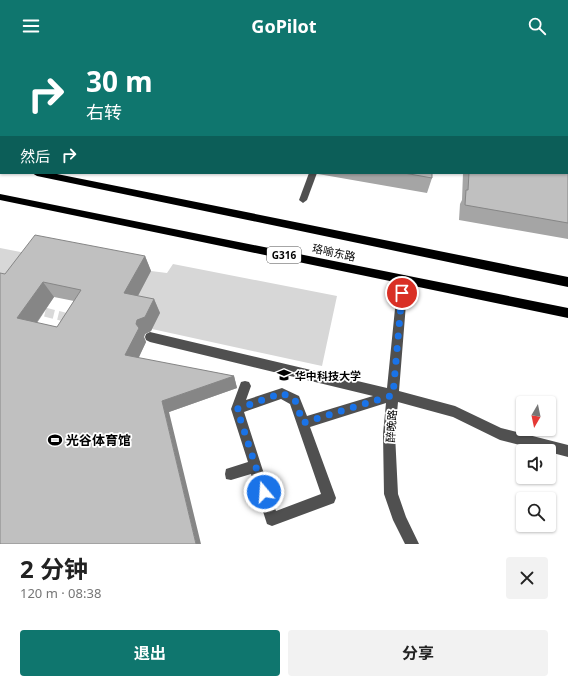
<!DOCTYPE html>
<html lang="zh">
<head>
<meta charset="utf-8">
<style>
  :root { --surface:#fff; --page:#f2f2f2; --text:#222; --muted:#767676; --accent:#0f766e }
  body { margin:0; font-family:"Noto Sans","Noto Sans SC",sans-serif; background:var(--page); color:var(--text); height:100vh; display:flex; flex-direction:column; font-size:15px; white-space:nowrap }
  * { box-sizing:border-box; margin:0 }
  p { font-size:13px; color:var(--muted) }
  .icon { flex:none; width:22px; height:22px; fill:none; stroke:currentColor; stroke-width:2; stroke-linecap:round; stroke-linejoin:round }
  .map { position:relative; height:492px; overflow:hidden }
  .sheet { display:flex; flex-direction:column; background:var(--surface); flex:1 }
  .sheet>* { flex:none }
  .top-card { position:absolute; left:0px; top:0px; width:568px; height:122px; box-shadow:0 1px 3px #0004; background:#0f766e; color:#fff; overflow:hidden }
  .needle { width:26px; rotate:189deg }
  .buttons { position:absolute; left:516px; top:344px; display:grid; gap:8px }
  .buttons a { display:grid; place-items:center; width:40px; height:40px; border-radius:4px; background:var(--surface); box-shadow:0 1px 3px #0004; font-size:20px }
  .pin { position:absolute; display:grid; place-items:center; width:34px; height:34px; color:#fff; margin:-17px; border:2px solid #fff; border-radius:50%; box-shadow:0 1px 4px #0007 }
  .me { position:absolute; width:44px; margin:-22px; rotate:342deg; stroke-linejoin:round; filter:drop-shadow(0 0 3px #0008) }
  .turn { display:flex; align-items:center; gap:14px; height:84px; padding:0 20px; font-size:18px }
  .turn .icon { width:52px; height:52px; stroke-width:2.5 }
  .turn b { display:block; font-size:28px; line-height:34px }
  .then { display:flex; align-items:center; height:38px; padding:0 20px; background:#0003; gap:8px; font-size:15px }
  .round { display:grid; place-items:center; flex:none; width:42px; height:42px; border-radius:4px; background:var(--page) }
  .overview { display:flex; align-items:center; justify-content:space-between; height:68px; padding:0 20px }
  h1 { font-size:24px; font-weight:700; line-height:30px }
  .action { display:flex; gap:8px; margin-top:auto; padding:8px 20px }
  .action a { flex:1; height:46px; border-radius:4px; background:var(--accent); color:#fff; font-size:16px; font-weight:700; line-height:46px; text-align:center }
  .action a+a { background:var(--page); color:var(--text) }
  header { display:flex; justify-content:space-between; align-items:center; height:52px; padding:0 20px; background:var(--accent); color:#fff; font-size:18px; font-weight:700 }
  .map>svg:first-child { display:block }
</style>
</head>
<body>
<header><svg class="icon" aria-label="menu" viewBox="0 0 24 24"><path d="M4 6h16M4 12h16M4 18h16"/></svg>GoPilot<svg class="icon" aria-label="search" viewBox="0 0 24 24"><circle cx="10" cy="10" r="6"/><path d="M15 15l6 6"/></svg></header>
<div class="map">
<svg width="568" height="492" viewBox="0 0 568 492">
  <rect width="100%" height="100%" fill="#fff"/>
  <!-- green -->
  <g fill="#d7d7d7">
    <path d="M 412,0 L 568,0 L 568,16 L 567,1 Z"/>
    <path d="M 0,196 L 41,204 L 0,226 Z"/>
    <path d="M 173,212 L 337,244 L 322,314 L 152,277 L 160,261 L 132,255 L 151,219 L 167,221 Z"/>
  </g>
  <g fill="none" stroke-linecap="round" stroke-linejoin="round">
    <!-- minor-tunnel -->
    <path stroke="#d9d9d9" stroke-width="9" stroke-dasharray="9 4.5" stroke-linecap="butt" d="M 32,257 L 77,268"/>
    <!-- minor -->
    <g fill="#505050" fill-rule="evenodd">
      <rect x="211" y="0" width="6" height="1"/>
      <path d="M 376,0 L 382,0 L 383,1 L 377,1 Z"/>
      <path d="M 309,121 L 317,121 L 307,148 L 303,151 L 299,148 Z"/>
      <path d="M 403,223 L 406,224 L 408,227 L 399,339 L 455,354 L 501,376 L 568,393 L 568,405 L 549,400 L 549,399 L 543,399 L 500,388 L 453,365 L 398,350 L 395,382 L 398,442 L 406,465 L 419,492 L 405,492 L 393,468 L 384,442 L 383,382 L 386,351 L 310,375 L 336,446 L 334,451 L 272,474 L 267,472 L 251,422 L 231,428 L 226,427 L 225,422 L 226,417 L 248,410 L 231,357 L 241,330 L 245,329 L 249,330 L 251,334 L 246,348 L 282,336 L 299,344 L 307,364 L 373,344 L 150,290 L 146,288 L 145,285 L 146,282 L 150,280 L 387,336 L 398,227 L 400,224 ZM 281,347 L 290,352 L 321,442 L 276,459 L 244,360 Z"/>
    </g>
    <!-- highway -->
    <g fill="#000" fill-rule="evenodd">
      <rect x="0" y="111" width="1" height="6"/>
      <path d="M 32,121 L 52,121 L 568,225 L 568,235 L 37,124 Z"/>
      <path d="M 0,142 L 568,256 L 568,266 L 0,148 Z"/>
    </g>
  </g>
  <!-- wall -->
  <g fill="#a5a5a5" fill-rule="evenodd">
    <rect x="567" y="11" width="1" height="39"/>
    <path d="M 568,120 L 568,187 L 459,168 L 460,152 L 462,148 L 463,121 L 567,121 Z"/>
    <path d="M 318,121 L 432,121 L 432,126 L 427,141 L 318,122 Z"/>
    <path d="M 145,204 L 151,219 L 138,244 L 154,247 L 160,261 L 151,279 L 145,282 L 144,285 L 146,290 L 138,306 L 234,324 L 237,336 L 169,360 L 0,492 L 5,222 ZM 54,245 L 74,249 L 57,275 L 37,271 Z"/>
  </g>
  <!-- shaded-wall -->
  <g fill="#868686">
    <path d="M 43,0 L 57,0 L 56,1 L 42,1 Z"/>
    <path d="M 0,36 L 1,38 L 1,45 L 0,46 Z"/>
    <path d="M 145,204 L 151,219 L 132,255 L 124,241 Z"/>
    <path d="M 43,230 L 54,245 L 30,280 L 17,266 Z"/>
    <path d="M 154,247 L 160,261 L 151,279 L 145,282 L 144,285 L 146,290 L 134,316 L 125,303 L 137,268 Z"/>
    <path d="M 234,324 L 237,336 L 169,360 L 201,492 L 196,492 L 162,349 Z"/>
  </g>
  <!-- building -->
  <g fill="#c0c0c0" stroke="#868686" fill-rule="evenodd">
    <path d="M 0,0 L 43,0 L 42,1 L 1,1 L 1,34 L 0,34 Z"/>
    <path d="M 104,0 L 171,0 L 178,1 L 103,1 Z"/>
    <path d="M 284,0 L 374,0 L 373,1 L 284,1 Z"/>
    <rect x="567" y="11" width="1" height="16"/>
    <path d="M 567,120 L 568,120 L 568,171 L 465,153 L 466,138 L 468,138 L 469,121 L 567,121 Z"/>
    <path d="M 404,121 L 432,121 L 432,126 Z"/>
    <path d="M 35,183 L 145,204 L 124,241 L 154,247 L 145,265 L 137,268 L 136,272 L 139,276 L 125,303 L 234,324 L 162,349 L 196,492 L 0,492 L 0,221 L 5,222 ZM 43,230 L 81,238 L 57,275 L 17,266 Z"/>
  </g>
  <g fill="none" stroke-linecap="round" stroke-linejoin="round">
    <!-- route -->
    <path stroke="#1a73e8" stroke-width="7" stroke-dasharray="0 12.6" d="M 264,440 L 237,357 L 282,341 L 295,348 L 303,371 L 393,343 L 402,241"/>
  </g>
  <!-- icons -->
  <defs>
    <symbol id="university-bare" viewBox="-9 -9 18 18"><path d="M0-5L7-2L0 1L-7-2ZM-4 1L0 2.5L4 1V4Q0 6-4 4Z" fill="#000" stroke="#fff" stroke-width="2.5" paint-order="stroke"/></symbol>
    <symbol id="stadium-bare" viewBox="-9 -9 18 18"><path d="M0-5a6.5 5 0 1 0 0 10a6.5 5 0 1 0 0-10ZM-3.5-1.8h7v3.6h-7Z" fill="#000" stroke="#fff" stroke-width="2.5" paint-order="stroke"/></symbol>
  </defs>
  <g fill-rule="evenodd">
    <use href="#university-bare" x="274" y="313" width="20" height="20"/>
    <use href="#stadium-bare" x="45" y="378" width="20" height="20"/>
  </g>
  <g text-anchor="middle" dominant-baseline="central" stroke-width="3.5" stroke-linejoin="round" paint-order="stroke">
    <!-- shield labels -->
    <rect fill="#fff" stroke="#4c4c4c" stroke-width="1" x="267" y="195" width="34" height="16" rx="3"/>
    <g font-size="10" font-weight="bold" fill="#000">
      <text x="284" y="203">G316</text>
    </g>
    <!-- street labels -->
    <g font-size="11" fill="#000" stroke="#fff">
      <text transform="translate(334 200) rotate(12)">珞喻东路</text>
      <text transform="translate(391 374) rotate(-86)">醉晚路</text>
    </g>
    <!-- poi labels -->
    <g font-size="11" font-weight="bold" fill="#000" stroke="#fff" text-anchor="start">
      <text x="295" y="323">华中科技大学</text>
    </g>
    <!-- near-poi labels -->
    <g font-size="13" font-weight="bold" fill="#000" stroke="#fff" text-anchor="start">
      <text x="66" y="388">光谷体育馆</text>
    </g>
  </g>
</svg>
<div class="buttons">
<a><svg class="needle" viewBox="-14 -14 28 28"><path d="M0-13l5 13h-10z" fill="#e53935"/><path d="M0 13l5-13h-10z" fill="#767676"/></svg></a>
<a><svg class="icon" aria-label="sound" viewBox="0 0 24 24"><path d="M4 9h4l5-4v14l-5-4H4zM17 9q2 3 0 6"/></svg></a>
<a><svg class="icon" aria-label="search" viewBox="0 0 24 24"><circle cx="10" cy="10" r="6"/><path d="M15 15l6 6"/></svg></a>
</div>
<div class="pin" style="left:402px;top:241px;background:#d93025"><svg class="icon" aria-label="arrive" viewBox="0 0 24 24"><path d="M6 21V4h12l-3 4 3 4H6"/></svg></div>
<svg class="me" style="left:264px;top:440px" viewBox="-20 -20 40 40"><circle r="17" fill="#1a73e8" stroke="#fff" stroke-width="3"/><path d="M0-11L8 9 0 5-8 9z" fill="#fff"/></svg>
<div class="top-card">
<div class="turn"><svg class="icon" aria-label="right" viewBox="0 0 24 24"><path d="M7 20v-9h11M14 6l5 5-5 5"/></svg><div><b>30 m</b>右转</div></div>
<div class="then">然后<svg class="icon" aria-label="right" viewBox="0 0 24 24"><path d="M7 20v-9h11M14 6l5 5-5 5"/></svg></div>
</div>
</div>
<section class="sheet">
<div class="overview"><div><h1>2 分钟</h1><p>120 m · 08:38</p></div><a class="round"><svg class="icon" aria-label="close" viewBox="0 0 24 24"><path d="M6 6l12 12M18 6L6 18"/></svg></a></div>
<div class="action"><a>退出</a><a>分享</a></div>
</section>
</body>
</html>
